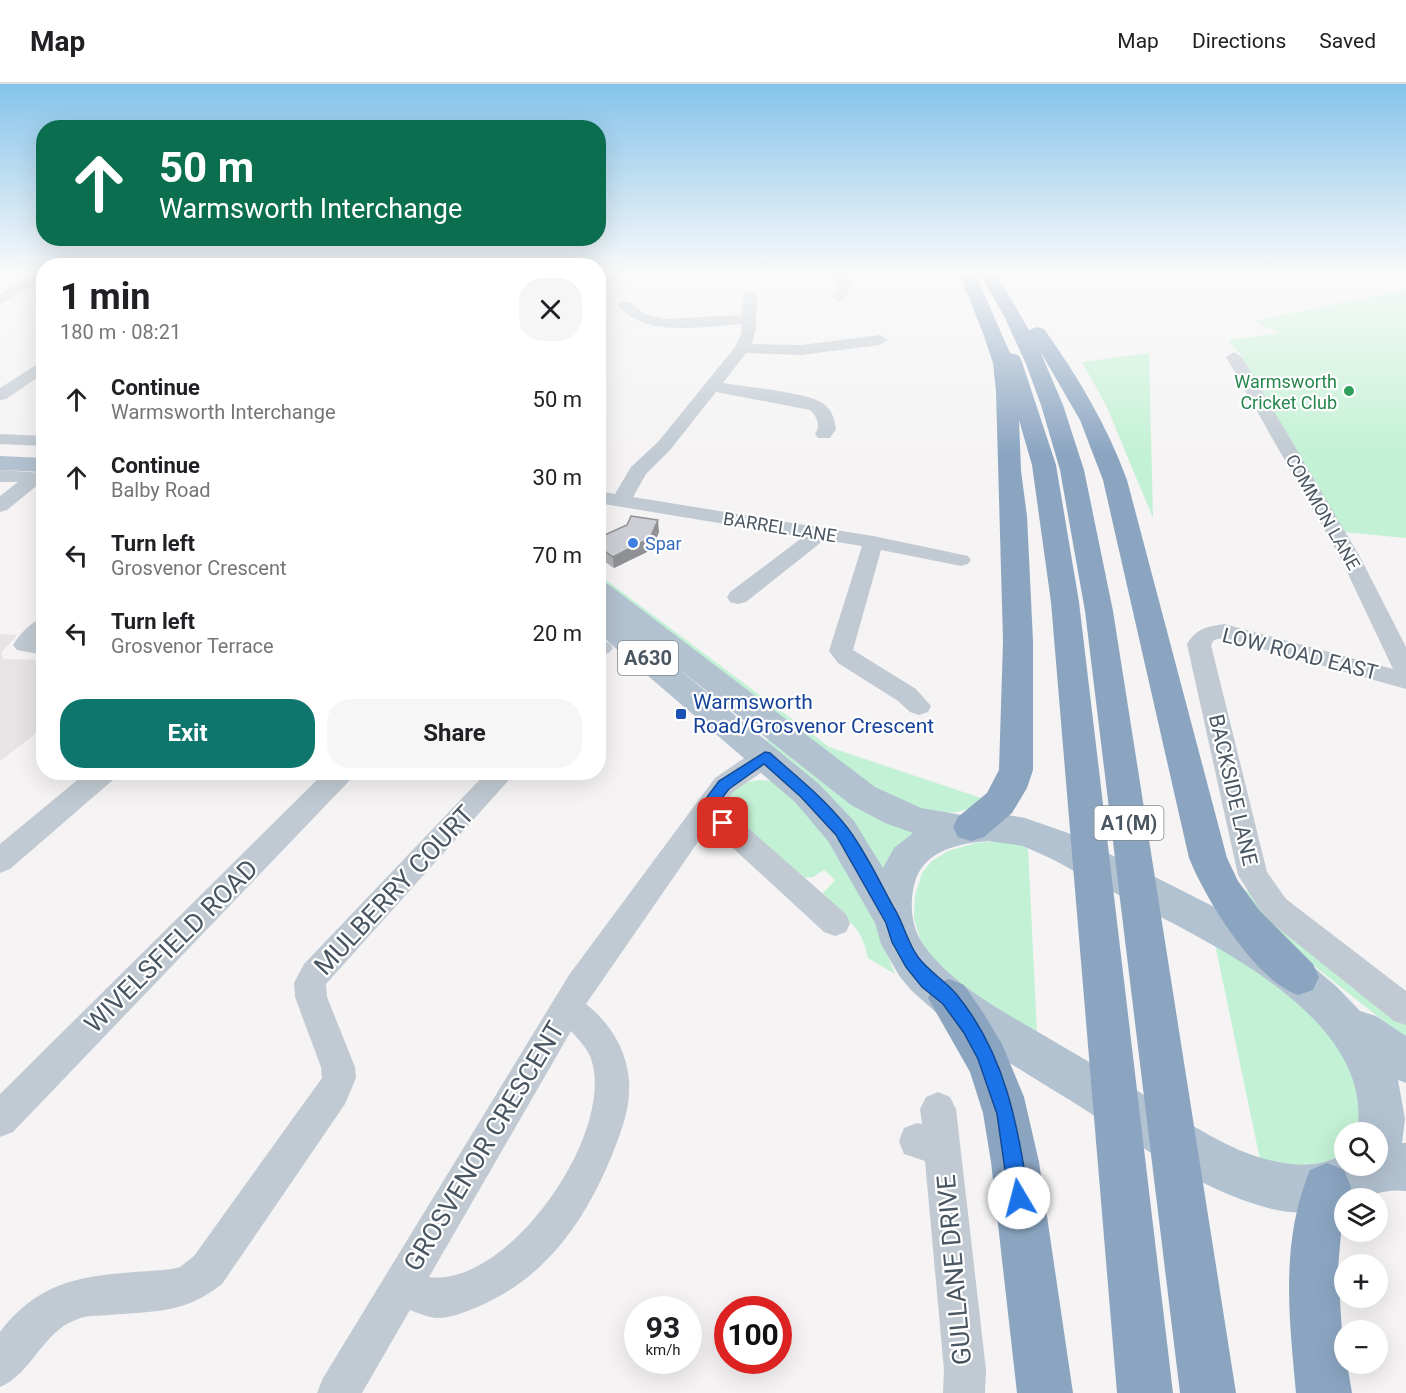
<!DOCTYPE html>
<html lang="en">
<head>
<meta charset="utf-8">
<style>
  :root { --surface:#fff; --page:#f6f6f6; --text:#202124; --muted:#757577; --line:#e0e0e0; --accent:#0f766e }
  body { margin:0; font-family:Roboto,sans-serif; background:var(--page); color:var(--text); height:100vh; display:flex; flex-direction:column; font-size:22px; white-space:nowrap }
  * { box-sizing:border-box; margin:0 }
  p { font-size:20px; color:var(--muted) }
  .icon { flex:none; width:33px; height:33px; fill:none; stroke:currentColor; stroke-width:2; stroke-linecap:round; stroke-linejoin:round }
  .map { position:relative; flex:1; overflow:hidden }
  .details { position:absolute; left:36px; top:174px; width:570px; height:522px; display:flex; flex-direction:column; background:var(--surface); border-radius:24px; box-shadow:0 6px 24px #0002 }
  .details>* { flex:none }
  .guide { position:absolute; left:36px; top:36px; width:570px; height:126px; border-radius:24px; box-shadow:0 6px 24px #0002; background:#0b6e4f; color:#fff; overflow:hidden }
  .tools { position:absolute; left:1334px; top:1038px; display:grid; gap:12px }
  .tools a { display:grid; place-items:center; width:54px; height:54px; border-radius:50%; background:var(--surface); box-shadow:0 6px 24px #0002; font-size:30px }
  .speed { position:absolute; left:624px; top:1212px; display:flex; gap:12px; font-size:30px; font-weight:700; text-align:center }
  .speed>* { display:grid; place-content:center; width:78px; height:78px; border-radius:50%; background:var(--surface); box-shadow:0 6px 24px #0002; line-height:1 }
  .speed small { font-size:15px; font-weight:400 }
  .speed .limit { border:9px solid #d22; background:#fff; color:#111 }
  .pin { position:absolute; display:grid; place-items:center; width:51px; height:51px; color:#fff; margin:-26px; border-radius:12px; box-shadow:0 3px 9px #0006 }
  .me { position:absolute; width:66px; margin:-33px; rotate:352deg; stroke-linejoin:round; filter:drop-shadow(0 0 4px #0008) }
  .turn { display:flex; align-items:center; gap:21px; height:126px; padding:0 24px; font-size:27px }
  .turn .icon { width:78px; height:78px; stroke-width:2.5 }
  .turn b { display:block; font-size:42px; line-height:51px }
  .round { display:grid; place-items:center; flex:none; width:63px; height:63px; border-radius:24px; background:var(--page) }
  .overview { display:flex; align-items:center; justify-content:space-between; height:102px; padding:0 24px }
  h1 { font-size:36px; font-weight:700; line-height:45px }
  .button { display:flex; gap:12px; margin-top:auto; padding:12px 24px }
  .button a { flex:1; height:69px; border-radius:24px; background:var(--accent); color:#fff; font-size:24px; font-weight:700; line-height:69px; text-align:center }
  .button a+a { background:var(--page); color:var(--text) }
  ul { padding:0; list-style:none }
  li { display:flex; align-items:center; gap:18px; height:78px; padding:0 24px }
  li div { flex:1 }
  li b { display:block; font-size:22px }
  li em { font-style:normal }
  header { display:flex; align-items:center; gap:36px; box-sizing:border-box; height:84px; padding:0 30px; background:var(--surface); border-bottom:2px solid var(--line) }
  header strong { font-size:28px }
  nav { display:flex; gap:33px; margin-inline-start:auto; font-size:21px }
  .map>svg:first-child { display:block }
</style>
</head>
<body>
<header>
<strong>Map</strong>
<nav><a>Map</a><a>Directions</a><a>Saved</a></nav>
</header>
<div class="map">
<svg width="1406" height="1309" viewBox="0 0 1406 1309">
  <rect width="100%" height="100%" fill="#f5f3f3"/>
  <!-- education -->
  <path fill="#e6e4e5" d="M 0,550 L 17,551 L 1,569 L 4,575 L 44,576 L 43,644 L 0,677 Z"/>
  <!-- green -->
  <g fill="#c3f1d5">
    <path d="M 1406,205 L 1406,454 L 1343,448 L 1241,271 L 1228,256 L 1281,249 L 1253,237 Z"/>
    <path d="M 1149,269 L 1153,434 L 1106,321 L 1082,278 Z"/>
    <path d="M 598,490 L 829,663 L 984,715 C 979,718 973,723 967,725 C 940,736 906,720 879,713 L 599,497 Z"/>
    <path d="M 771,653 L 920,751 L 886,792 L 764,659 Z"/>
    <path d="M 759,696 L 771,697 L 787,703 L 856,791 L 895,890 L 868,874 C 865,861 862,850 852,840 C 841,830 828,824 823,809 L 835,796 L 824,786 L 813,793 L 803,794 L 724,725 C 726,707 741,698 759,696 Z"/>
    <path d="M 1004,756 L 1028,762 L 1037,950 L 959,903 L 922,861 L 914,835 L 915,812 L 922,789 L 932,777 L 948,767 L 976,759 Z"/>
    <path d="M 1252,806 L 1406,935 L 1406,955 L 1284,858 L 1237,809 Z"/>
    <path d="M 1215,860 L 1271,895 L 1354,969 L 1363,1046 L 1361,1048 L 1344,1048 L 1344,1068 C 1319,1087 1290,1082 1261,1080 Z"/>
  </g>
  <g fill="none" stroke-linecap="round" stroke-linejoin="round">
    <!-- street -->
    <g fill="#c1cad2" fill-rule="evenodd">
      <path d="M 39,187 L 44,187 L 44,196 L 0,220 L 0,210 Z"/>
      <path d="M 652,187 L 670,187 L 674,191 L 667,195 Z"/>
      <path d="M 826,187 L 841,187 L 853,199 L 844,216 L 839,217 L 832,213 L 839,200 Z"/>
      <path d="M 750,206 L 757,210 L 756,244 L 752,260 L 801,261 L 880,251 L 888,256 L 880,261 L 801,271 L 746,269 L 723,299 C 744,303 809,308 824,320 C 833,328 834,334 836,345 L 830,354 L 818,354 L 815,350 C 821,341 817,333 810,326 L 716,308 L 670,366 L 646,390 L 633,413 L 873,452 L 968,472 L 971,476 L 968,480 L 961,482 L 881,466 L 853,566 L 916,605 L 931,622 L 928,628 L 919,631 L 910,628 L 898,617 L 838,579 L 829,567 L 862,462 L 824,456 L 746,518 L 738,520 L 730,518 L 727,513 L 730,508 L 803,453 L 598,419 L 598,407 L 615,410 L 631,383 L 658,358 L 735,263 L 741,250 L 742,240 C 704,242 645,255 618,221 L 620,218 L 630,218 L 645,230 L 665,235 L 741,231 L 743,210 Z"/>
      <path d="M 1234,268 L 1242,273 L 1360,473 L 1406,563 L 1406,605 L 1224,554 L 1214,556 L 1211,561 L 1267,788 L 1286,815 L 1406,907 L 1406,941 L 1394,937 L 1264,833 L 1243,799 L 1238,791 L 1187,560 C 1197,544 1206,543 1224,540 L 1393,585 L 1340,473 L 1226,273 Z"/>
      <path d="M 44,276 L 44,289 L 6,315 L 0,316 L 0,304 Z"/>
      <path d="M 0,350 L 44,352 L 44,362 L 0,360 Z"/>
      <path d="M 0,386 L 44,389 L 44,399 L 40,399 L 7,426 L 0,428 L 0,412 L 18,398 L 0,398 Z"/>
      <path d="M 44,534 L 44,571 L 17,566 L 13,561 C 20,550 31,537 44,534 Z"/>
      <path d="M 598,555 L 609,559 L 613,564 L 609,569 L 598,571 Z"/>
      <path d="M 765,663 L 774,666 L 778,673 L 774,680 L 733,708 L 723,722 L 846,830 L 850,839 L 846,848 L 835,852 L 824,848 L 709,742 L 586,920 C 610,939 627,966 629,997 C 631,1025 620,1051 610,1076 C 582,1142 543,1196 475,1224 C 463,1229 450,1234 436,1234 C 427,1233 418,1229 410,1226 L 362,1309 L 317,1309 L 323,1294 L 569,891 L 715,694 L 756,666 ZM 571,947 C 578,955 586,963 590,972 C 619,1045 509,1204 429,1193 Z"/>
      <path d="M 87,688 L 118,688 L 114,695 L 10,785 L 0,789 L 0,760 Z"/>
      <path d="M 325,688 L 355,688 L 351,695 L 13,1048 L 0,1053 L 0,1010 Z"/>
      <path d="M 487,688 L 516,688 L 326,900 L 327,913 L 355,983 L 356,994 L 345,1020 L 222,1200 C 184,1230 155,1227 109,1231 C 99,1232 87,1231 78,1235 C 43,1246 32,1290 0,1303 L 0,1248 C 47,1186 102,1192 172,1185 L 180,1183 L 194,1172 L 322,994 L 321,983 L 295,913 L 294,899 L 304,880 Z"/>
      <path d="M 938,1008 L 950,1013 L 956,1025 L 986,1286 L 985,1309 L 943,1309 L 944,1286 L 925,1077 L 904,1070 L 899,1057 L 904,1044 L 917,1039 L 922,1040 L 920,1025 L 926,1013 Z"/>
    </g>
    <!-- primary -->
    <g fill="#b3c2d1" fill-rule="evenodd">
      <path d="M 0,372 L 44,374 L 44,388 L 0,386 Z"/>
      <path d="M 598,498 L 608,500 L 875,703 L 921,724 L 962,731 L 1008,731 L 1025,734 L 1068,749 L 1254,843 L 1310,880 L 1337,903 L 1360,927 L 1376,932 L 1406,952 L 1406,999 L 1398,996 L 1405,1035 L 1402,1059 L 1406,1059 L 1406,1107 C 1384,1104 1367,1114 1344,1114 L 1344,1120 C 1319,1130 1294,1131 1268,1124 C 1201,1106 1144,1064 1087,1027 C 1038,996 987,967 941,933 L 912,907 L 900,893 L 881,860 L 875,839 L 828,757 L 795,718 L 598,549 L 598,524 L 605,526 L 598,520 ZM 675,582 L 851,721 L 885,739 L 913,749 L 894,764 L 883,784 L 854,737 L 819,700 ZM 989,757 L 1023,762 L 1052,775 C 1085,793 1119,811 1153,829 C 1230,869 1375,942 1357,1048 L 1377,1048 L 1377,1082 L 1344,1082 L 1344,1069 C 1313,1090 1271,1079 1239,1066 C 1199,1048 1162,1022 1125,999 C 1096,982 1067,965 1038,948 C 997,924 951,900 923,860 C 911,843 909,818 915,798 C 924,766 960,759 989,757 Z"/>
    </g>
    <!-- highway -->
    <g fill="#8ba5c1" fill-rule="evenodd">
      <path d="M 958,187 L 974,187 L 1010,269 L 1018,271 L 1021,275 L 1056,381 L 1079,518 L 1173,1309 L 1117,1309 L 1051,518 L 1032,381 L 1019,336 L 1021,387 L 1027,432 L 1033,557 L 1033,686 L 1027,704 L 1012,729 L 984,753 L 971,757 L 958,753 L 953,743 L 958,733 L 987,709 L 999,686 L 1003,557 L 996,307 L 993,279 L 983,249 Z"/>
      <path d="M 978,187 L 995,187 L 1029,246 L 1037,243 L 1044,245 C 1078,293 1107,341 1127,396 L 1227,774 L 1238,797 L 1260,827 L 1313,880 L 1319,893 L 1313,906 L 1298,911 C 1255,896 1206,816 1189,774 L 1103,396 L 1080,336 L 1040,267 L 1063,321 L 1084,386 L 1113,527 L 1236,1309 L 1180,1309 L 1085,527 L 1060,386 L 1041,321 L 1026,280 L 1004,232 Z"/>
      <path d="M 949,895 L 964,901 L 984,930 L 1002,960 L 1024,1013 L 1039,1078 L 1073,1309 L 1017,1309 L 991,1078 L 983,1029 L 970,988 L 928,914 L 934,901 Z"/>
      <path d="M 1327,1079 L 1344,1086 L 1351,1103 L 1348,1114 L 1344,1114 L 1338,1185 L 1344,1280 L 1347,1280 L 1352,1309 L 1296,1309 C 1289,1232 1280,1159 1310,1086 Z"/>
    </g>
  </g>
  <!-- wall -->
  <path fill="#b0b2b7" d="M 659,448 L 651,466 L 614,484 L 598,473 L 598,454 Z"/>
  <!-- shaded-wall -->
  <path fill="#909195" d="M 658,436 L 659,448 L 651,466 L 614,484 L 613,473 Z"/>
  <!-- building -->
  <path fill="#cdcfd5" stroke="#909195" stroke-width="1.5" d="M 631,432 L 658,436 L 650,454 L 613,473 L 598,462 L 598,454 L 627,441 Z"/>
  <!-- sky -->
  <linearGradient id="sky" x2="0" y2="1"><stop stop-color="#85c3ea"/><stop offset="0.51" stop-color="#fafafa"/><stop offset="1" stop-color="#fafafa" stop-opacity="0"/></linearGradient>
  <rect width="1406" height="370" fill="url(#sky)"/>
  <!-- route -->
  <path fill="#1a73e8" stroke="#114b97" stroke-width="1.5" d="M 765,668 L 770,669 C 796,692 824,714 846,742 C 865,766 879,797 894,824 C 904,840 907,858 918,873 C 929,888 946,897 957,911 C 1006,971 1017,1040 1029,1114 L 1026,1121 L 1019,1124 L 1012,1121 L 1009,1114 L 997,1030 L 978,975 L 964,949 L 943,920 L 922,903 L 906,883 L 892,858 L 886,839 L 836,751 L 801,713 L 764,680 L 729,705 L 715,723 L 731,739 L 728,743 L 718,743 L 700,724 L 702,720 L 719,697 Z"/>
  <!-- markers -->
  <circle fill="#2e9e5b" stroke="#fff" stroke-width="2" cx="1349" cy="307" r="6"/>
  <circle fill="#3f7fe0" stroke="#fff" stroke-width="2" cx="633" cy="459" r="6"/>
  <rect fill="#1a4fb4" stroke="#fff" stroke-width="2" x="675" y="624" width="12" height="12" rx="3"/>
  <g text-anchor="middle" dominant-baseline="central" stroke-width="4.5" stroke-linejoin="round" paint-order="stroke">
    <!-- far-leisure labels -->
    <g font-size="18" fill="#27864d" stroke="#fff" text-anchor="end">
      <text x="1337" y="297">Warmsworth<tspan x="1337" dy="21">Cricket Club</tspan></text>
    </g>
    <!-- far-street labels -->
    <g font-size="18" fill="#4a5661" stroke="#fff">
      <text transform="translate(1323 428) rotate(60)">COMMON LANE</text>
      <text transform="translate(780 443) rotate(9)">BARREL LANE</text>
    </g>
    <!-- far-shop labels -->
    <g font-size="18" fill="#366cbe" stroke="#fff" text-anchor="start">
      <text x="645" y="459">Spar</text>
    </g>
    <!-- shield labels -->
    <g fill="#fff" stroke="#808990" stroke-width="1.5">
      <rect x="618" y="557" width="60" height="34" rx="4.5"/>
      <rect x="1094.5" y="722" width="69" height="34" rx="4.5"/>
    </g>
    <g font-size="20" font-weight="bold" fill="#4a5661">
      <text x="648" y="574">A630</text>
      <text x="1129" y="739">A1(M)</text>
    </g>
    <!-- street labels -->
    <g font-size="21" fill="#4a5661" stroke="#fff">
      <text transform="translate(1300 570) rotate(14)">LOW ROAD EAST</text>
      <text transform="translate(1233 706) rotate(77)">BACKSIDE LANE</text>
    </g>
    <!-- transit labels -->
    <g font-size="21" fill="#164399" stroke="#fff" text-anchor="start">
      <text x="693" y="618">Warmsworth<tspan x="693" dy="24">Road/Grosvenor Crescent</tspan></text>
    </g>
    <!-- near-street labels -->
    <g font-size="26" fill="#4a5661" stroke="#fff">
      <text transform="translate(394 806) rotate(-47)">MULBERRY COURT</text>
      <text transform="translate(171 862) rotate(-45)">WIVELSFIELD ROAD</text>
      <text transform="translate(484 1062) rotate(-59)">GROSVENOR CRESCENT</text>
      <text transform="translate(954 1186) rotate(-95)">GULLANE DRIVE</text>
    </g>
  </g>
</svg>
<div class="tools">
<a><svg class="icon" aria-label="search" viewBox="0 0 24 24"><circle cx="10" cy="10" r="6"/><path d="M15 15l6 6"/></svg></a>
<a><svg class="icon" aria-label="layers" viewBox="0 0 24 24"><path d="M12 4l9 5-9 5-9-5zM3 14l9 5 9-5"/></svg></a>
<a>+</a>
<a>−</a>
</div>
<div class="speed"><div>93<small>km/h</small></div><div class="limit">100</div></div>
<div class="pin" style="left:723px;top:739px;background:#d93025"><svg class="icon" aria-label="arrive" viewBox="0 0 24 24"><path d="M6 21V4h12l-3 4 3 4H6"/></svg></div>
<svg class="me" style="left:1019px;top:1114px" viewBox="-20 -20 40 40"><circle r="19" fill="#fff"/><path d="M0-13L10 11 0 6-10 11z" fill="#1a73e8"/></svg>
<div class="guide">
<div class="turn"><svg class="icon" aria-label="ahead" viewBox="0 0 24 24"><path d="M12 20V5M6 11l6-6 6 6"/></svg><div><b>50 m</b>Warmsworth Interchange</div></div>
</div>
<section class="details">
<div class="overview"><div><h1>1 min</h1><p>180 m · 08:21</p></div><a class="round"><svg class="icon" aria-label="close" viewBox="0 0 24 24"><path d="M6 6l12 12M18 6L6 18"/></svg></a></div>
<ul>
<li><svg class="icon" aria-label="ahead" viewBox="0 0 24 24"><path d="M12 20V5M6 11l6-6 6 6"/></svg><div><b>Continue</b><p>Warmsworth Interchange</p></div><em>50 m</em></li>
<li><svg class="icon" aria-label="ahead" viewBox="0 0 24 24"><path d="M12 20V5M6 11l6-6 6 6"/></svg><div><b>Continue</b><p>Balby Road</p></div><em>30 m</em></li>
<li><svg class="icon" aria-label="left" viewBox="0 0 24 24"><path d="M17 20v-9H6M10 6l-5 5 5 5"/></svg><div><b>Turn left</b><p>Grosvenor Crescent</p></div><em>70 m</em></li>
<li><svg class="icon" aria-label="left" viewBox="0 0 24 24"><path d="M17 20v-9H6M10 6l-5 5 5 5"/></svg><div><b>Turn left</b><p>Grosvenor Terrace</p></div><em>20 m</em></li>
</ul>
<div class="button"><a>Exit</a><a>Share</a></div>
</section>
</div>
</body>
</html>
